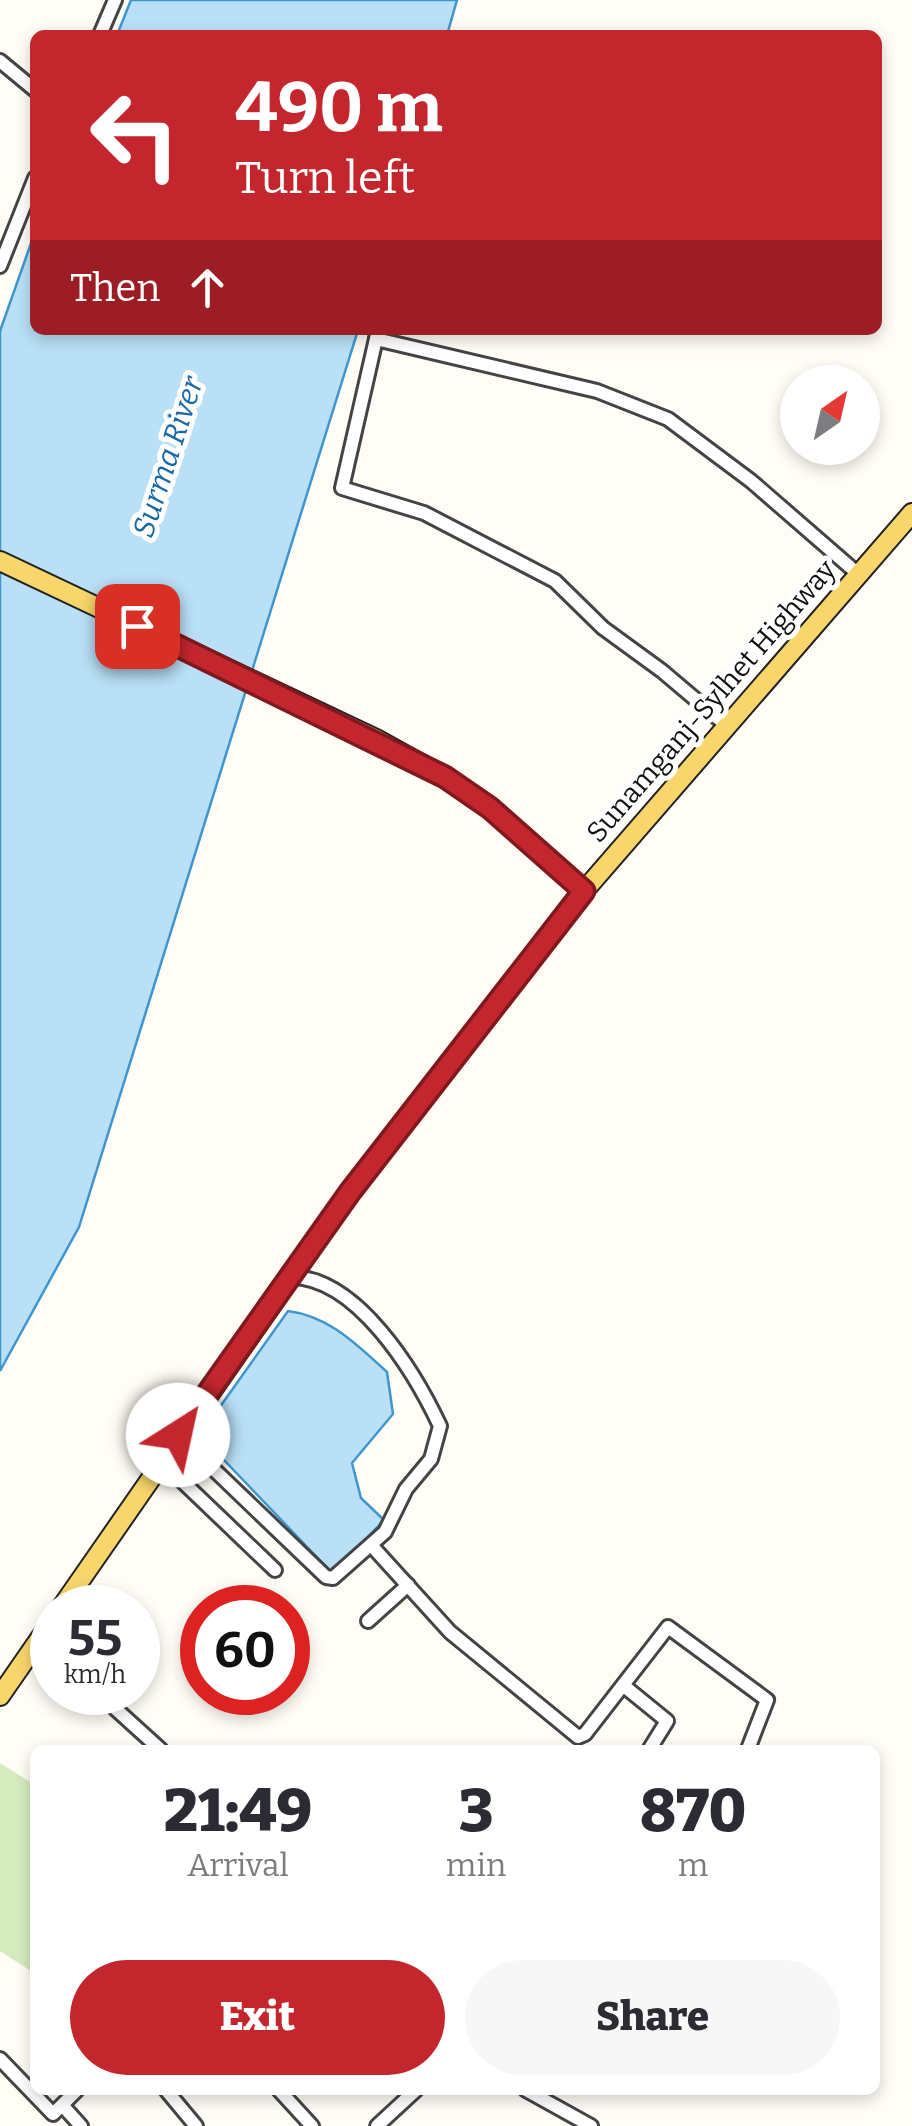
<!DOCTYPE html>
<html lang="en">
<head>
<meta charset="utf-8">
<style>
  :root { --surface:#fff; --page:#f7f7f7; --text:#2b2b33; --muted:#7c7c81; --accent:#c4262e }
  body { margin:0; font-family:Bitter,serif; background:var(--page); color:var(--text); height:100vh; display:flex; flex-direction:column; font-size:38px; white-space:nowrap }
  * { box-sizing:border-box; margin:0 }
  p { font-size:32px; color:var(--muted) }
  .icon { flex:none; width:55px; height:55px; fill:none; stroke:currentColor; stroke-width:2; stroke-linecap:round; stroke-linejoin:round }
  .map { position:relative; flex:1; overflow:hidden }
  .panel { position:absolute; left:30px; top:1745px; width:850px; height:350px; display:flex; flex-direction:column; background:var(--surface); border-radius:15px; box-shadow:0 5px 15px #0003 }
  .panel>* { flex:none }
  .hud { position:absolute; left:30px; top:30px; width:852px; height:305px; border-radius:15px; box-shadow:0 5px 15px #0003; background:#c4262e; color:#fff; overflow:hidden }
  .needle { width:65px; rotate:34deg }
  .tools { position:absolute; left:780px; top:365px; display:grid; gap:20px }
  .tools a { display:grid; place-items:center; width:100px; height:100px; border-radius:50%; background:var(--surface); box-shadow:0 5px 15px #0003; font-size:50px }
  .speed { position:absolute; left:30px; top:1585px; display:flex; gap:20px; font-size:50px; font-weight:700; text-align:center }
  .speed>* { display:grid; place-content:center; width:130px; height:130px; border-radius:50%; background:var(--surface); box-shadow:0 5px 15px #0003; line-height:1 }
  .speed small { font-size:25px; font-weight:400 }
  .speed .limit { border:15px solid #d22; background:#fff; color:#111 }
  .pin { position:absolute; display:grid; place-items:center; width:85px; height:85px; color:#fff; margin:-42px; border-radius:20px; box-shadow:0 5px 15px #0006 }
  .me { position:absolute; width:110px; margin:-55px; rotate:35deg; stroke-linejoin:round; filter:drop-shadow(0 0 8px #0008) }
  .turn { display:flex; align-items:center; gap:35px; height:210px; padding:0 40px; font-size:45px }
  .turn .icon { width:130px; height:130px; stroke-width:2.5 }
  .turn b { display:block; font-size:70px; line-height:85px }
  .then { display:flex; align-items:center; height:95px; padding:0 40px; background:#0003; gap:20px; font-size:38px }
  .eta { display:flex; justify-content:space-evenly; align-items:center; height:170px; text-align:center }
  .eta b { font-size:60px; font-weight:800; line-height:70px }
  .cta { display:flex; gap:20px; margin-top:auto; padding:20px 40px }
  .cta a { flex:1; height:115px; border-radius:60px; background:var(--accent); color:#fff; font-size:40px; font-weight:800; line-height:115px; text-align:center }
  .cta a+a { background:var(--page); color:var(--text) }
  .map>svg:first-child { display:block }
</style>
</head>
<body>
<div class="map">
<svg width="912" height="2126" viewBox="0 0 912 2126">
  <rect width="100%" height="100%" fill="#fffdf5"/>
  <!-- green -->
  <path fill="#d5ebbd" d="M 0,1763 L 35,1785 L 34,1973 L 0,1951 Z"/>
  <!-- water -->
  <g fill="#b9e0f7" stroke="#3f96cf" stroke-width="2.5">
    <path d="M 131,0 L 457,0 L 447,35 L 117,35 Z"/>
    <path d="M 35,232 L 35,330 L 358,330 L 79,1227 L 0,1371 L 0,331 Z"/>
    <path d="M 288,1311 C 329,1316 357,1345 387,1372 L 393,1414 L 352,1463 L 361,1498 L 384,1520 L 333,1574 L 200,1435 Z"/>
  </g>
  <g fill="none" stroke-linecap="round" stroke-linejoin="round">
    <defs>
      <g id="minor">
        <path d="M 100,35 L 115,0"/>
        <path d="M 0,61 L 35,90"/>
        <path d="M 0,266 L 35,178"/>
        <path d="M 378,330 L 342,488 L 424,513 L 555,581 L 603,628 L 662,671 L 727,726"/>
        <path d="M 376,339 L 597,391 L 668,419 L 751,481 L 857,573"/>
        <path d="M 178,1435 L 326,1577 L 333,1578 L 385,1532 L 406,1489 L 431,1459 L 440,1426 C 415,1373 357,1276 290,1277"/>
        <path d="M 161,1461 L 275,1570"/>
        <path d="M 371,1545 L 450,1632 L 578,1737 L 585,1734 L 668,1627 L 767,1700 L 748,1749"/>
        <path d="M 368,1621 L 408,1585"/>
        <path d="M 39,1640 L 52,1652"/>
        <path d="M 624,1686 L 667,1721 L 649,1750"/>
        <path d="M 97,1692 L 161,1750"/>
        <path d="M 0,2059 L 53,2114 L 77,2090"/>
        <path d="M 166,2090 L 196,2126"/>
        <path d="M 279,2090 L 312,2126"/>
        <path d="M 526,2090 L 591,2126"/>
        <path d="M 63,2106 L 81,2126"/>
        <path d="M 377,2126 L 416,2090"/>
      </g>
      <g id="major">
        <path d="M 0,561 L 376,739 L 445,777 L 490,808 L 584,891"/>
        <path d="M 61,1608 L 350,1192 L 584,891 L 912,513"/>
        <path d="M 0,1696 L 52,1621"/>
      </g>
    </defs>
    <!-- minor casing -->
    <use href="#minor" stroke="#444" stroke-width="18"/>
    <!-- major casing -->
    <use href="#major" stroke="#222" stroke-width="22"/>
    <!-- minor -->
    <use href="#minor" stroke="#fff" stroke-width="12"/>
    <!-- major -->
    <use href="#major" stroke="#f9d66b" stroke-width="18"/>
  </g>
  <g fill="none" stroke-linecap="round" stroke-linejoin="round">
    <defs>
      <path id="route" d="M 137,626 L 445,777 L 490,808 L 584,891 L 350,1192 L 178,1435"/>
    </defs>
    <!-- route casing -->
    <use href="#route" stroke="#7f191e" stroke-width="25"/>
    <!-- route -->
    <use href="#route" stroke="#c4262e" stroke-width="18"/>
  </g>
  <g text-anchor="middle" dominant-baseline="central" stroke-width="10" stroke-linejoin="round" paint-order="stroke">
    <!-- street labels -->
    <g font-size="28" fill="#111" stroke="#fff">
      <text transform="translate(711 701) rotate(-49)">Sunamganj-Sylhet Highway</text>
    </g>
    <!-- water labels -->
    <g font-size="30" font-style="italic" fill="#1768a6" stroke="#fff">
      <text transform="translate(168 457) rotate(-72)">Surma River</text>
    </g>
  </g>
</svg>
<div class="tools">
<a><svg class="needle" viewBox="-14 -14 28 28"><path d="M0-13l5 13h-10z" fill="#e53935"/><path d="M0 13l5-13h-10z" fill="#7c7c81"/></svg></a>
</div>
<div class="speed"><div>55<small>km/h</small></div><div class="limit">60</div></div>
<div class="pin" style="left:137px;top:626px;background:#d93025"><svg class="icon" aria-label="arrive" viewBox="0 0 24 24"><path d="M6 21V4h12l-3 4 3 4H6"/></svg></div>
<svg class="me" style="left:178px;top:1435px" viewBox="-20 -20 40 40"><circle r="19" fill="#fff"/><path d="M0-13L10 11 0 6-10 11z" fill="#c4262e"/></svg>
<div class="hud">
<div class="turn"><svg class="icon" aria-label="left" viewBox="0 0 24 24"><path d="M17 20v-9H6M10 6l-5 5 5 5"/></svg><div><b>490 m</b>Turn left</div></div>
<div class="then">Then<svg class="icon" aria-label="ahead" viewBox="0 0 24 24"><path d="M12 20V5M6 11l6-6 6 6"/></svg></div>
</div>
<section class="panel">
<div class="eta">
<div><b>21:49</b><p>Arrival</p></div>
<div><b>3</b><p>min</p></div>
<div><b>870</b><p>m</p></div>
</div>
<div class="cta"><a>Exit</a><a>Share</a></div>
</section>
</div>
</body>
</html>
